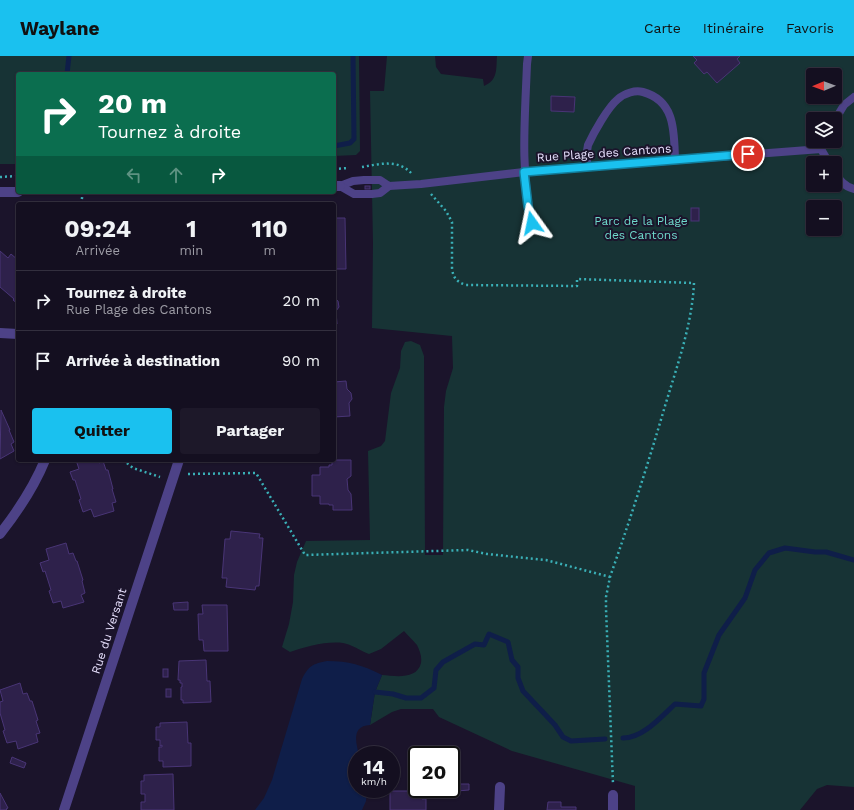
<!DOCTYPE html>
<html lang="fr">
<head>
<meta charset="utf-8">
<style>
  :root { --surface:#140f20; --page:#1d1829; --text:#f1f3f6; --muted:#9d9ca5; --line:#332f3e; --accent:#1ac1ef }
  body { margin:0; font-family:"Work Sans",sans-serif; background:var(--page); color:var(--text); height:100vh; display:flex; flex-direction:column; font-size:15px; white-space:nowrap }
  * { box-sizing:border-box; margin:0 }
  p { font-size:13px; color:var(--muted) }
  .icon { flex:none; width:22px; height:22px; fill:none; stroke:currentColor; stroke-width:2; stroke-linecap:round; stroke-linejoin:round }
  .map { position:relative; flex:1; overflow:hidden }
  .panel { position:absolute; left:16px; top:146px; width:320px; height:260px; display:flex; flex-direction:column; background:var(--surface); border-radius:4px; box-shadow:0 1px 3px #0004,0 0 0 1px var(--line) }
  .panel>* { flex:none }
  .banner { position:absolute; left:16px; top:16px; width:320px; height:122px; border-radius:4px; box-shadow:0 1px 3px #0004,0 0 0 1px var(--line); background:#0b6e4f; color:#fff; overflow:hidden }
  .needle { width:26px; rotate:269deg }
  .tools { position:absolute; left:806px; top:12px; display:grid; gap:8px }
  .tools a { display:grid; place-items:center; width:36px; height:36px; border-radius:4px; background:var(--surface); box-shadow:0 1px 3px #0004,0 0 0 1px var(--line); font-size:20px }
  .speed { position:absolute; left:348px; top:690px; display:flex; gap:8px; font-size:20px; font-weight:700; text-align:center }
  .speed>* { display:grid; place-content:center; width:52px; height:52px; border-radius:50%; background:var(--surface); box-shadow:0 1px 3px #0004,0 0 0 1px var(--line); line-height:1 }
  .speed small { font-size:10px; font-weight:400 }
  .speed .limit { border:2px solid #111; border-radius:6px; background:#fff; color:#111 }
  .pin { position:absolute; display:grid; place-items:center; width:34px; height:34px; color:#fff; margin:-17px; border:2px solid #fff; border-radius:50%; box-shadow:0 1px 4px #0007 }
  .me { position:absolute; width:44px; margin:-22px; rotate:348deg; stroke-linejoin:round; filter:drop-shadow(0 0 3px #0008) }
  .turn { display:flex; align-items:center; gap:14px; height:84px; padding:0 16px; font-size:18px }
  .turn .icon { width:52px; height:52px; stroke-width:2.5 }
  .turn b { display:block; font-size:28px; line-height:34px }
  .lanes { display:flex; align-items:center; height:38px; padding:0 16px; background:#0003; justify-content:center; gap:20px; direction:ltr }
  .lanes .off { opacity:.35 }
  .eta { display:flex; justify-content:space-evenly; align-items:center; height:68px; text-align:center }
  .eta b { font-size:24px; font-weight:700; line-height:28px }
  .cta { display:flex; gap:8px; margin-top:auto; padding:8px 16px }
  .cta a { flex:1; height:46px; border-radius:4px; background:var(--accent); color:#111; font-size:16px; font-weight:700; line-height:46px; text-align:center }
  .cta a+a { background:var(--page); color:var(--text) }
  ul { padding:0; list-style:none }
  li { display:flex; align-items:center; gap:12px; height:60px; padding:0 16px; border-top:1px solid var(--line) }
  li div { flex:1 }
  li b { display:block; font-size:15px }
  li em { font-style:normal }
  header { display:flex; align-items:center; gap:24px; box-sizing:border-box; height:56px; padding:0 20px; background:var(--accent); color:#111 }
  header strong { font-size:19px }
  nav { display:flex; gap:22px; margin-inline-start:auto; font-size:14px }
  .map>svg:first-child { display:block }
</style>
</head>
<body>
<header>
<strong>Waylane</strong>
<nav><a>Carte</a><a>Itinéraire</a><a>Favoris</a></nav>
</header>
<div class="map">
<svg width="854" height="754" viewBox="0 0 854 754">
  <rect width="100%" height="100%" fill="#1b142b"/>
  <!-- green -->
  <g fill="#173335" fill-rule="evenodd">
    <path d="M 0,0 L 359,0 L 360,95 L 356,99 L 334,100 L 334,18 L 18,18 L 18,108 L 0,108 Z"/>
    <path d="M 387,0 L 435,0 L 436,11 L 441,18 L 483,23 L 484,30 C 498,24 496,14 497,0 L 854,0 L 854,731 L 827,729 L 817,733 L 800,754 L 635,754 L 635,730 L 512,695 L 439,661 L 433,653 L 401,653 L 392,656 L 370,669 L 375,636 L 382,619 C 395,620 417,624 421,607 C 422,601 420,595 417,589 C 413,584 408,580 404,575 L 381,593 L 369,598 C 361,595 351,588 343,587 C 325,585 306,591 290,596 L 282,591 L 289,568 L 293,546 L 294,519 L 297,506 L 306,485 L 370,484 L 368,395 L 381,390 L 385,385 L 391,337 L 400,312 L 401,295 L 405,286 L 411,285 L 420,289 L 424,300 L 425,499 L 443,499 L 444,351 L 446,335 L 453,312 L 452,280 L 372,272 L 373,187 L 370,35 L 384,35 ZM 813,19 L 835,19 L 835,41 L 813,41 ZM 813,63 L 835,63 L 835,85 L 813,85 ZM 813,107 L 835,107 L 835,129 L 813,129 ZM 813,151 L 835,151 L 835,173 L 813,173 Z"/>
  </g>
  <!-- water -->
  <path fill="#0f1e49" d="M 327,605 C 349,605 362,609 382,619 L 375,636 L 370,669 C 351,670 356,687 359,699 L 357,699 L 357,733 L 367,733 L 366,745 L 362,754 L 255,754 L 264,742 L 272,724 L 302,623 C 309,609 313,608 327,605 Z"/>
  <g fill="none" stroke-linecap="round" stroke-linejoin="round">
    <!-- stream -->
    <g stroke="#0f1e49" stroke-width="5">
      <path d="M 67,18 L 69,0"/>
      <path d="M 334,90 L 350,87 L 354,83 L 353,0"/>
      <path d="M 375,636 L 393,638 L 406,642 L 421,642 L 434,632 L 436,614 L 443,606 L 475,588 L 484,589 L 489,578 L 508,586 L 512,604 L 518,611 L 518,622 L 523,635 L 555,669 L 563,681 L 571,685 L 605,683"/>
      <path d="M 623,682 C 643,682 661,661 675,648 L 701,650 L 704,643 L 704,617 L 719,579 L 745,542 L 755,514 L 769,497 L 785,492 L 815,496 L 826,496 L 854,504"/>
    </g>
  </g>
  <!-- building -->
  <g fill="#2e214b" stroke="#493576">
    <path d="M 693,0 L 740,0 L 737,3 L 740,7 L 717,27 L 707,16 L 704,18 L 694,7 L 697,4 Z"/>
    <path d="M 551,40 L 575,41 L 574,56 L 551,55 Z"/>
    <rect x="365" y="130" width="5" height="3"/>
    <rect x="691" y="152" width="8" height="13"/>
    <path d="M 334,162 L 345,162 L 346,213 L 334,213 Z"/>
    <path d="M 0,195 L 8,202 L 11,198 L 18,204 L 18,248 L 13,244 L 14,243 L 0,231 Z"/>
    <path d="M 334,242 L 338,245 L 339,251 L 336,255 L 337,268 L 334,269 Z"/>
    <path d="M 346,325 L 347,333 L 351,337 L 352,343 L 349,347 L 350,360 L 334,361 L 334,326 Z"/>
    <path d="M 1,354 L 10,374 L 9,374 L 14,386 L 11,388 L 14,395 L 0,403 Z"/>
    <path d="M 76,404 L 98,404 L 99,407 L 103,405 L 106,414 L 108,414 L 113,433 L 112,433 L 116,446 L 112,447 L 114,455 L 94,461 L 91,453 L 83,456 L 79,444 L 81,443 L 75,424 L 73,424 L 70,416 L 79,413 Z"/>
    <path d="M 332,404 L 351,404 L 351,420 L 347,423 L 348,434 L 351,438 L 352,454 L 333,454 L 333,449 L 329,449 L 329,448 L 320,448 L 320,440 L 312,440 L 312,419 L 320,419 L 320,411 L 329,411 L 329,409 L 332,409 Z"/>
    <path d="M 231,475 L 260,478 L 259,482 L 263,482 L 259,530 L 256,530 L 255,534 L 226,531 L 227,522 L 222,522 L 225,483 L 230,483 Z"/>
    <path d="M 66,487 L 69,498 L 73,497 L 76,505 L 77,505 L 83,524 L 82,525 L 85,537 L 81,539 L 84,546 L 63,552 L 61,545 L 53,547 L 49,535 L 51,534 L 45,515 L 43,516 L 40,507 L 49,504 L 46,493 Z"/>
    <path d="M 188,546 L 188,554 L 174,554 L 173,547 Z"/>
    <path d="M 202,549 L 227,549 L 228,595 L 204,595 L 203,584 L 199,584 L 198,558 L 203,558 Z"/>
    <path d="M 206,604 L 207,625 L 210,625 L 211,646 L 183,647 L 183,644 L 181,644 L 181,631 L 182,631 L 182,627 L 180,627 L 180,624 L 178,624 L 179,605 Z"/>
    <rect x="163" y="613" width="5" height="8"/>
    <path d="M 20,627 L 23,638 L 27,637 L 30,645 L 32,645 L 38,664 L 36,665 L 40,677 L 36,678 L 38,686 L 18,693 L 16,685 L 7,687 L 3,675 L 5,674 L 0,657 L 0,646 L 3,645 L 0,634 Z"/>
    <rect x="166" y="633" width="5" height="8"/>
    <path d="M 187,666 L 188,687 L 191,687 L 191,710 L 163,711 L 163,705 L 159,705 L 159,691 L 162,691 L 162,689 L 160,690 L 160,684 L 156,684 L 156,671 L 160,671 L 160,667 Z"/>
    <path d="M 12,701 L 26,707 L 24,712 L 10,707 Z"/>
    <path d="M 173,718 L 174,754 L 141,754 L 141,746 L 145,746 L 145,738 L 141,738 L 141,725 L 144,725 L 144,719 Z"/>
    <path d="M 457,728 L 469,728 L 469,734 L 457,735 Z"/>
    <path d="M 390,735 L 422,735 L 422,743 L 426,743 L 426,754 L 390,754 Z"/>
    <path d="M 0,737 L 8,752 L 6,753 L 7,754 L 0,754 Z"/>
    <path d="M 548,746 L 561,746 L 561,751 L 576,751 L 576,754 L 547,754 Z"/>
  </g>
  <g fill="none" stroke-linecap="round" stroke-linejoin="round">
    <!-- path -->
    <g stroke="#3ab0b7" stroke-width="2.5" stroke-dasharray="2 3" stroke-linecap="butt">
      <path d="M 362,111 C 379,108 398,103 411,117"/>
      <path d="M 334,113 L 349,112"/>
      <path d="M 0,121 L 18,120"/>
      <path d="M 431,138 L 446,155 L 452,166 L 452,212 C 453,222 457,226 466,229 L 577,230 L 577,223 L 694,227 C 692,269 677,310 665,350 C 648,408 630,464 610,521 L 606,541 L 606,553 L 613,728"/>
      <path d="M 81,148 L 83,136"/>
      <path d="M 123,404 L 133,412 L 160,421"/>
      <path d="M 188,418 L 256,417 L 305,499 L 468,494 L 487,498 L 546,504 L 610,521"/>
    </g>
    <!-- lane -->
    <g stroke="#4d4287" stroke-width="8">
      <path d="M 528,0 L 527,8 C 525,61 520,115 532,167"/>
      <path d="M 835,64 L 844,49 L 854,41"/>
      <path d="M 825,85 L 821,93 L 829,107"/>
      <path d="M 587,111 L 587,95 L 588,89 C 594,76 608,51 618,43 C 625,37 635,34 643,36 C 676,45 674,77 675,104"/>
      <path d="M 835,116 C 840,125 844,130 854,133"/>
      <path d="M 340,130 L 353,125 L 364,124 L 380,124 L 389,130 L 421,128 L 524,116 L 821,93"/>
      <path d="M 340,130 L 354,138 L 372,138 L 380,137 L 389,130"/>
    </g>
    <!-- street -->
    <g stroke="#4d4287" stroke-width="10">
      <path d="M 334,130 L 340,130"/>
      <path d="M 0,136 L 18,136"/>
      <path d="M 0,277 L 18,278"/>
      <path d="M 0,478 C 18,455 34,431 45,404"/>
      <path d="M 64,754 L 179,404"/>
      <path d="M 499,754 L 500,731"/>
      <path d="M 613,754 L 613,739"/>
    </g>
  </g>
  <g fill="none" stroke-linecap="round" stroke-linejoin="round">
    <defs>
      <path id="route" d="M 532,167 L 528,150 L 524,116 L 748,98"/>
    </defs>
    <!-- route casing -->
    <use href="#route" stroke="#117d9b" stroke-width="10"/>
    <!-- route -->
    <use href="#route" stroke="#1ac1ef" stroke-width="7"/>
  </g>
  <g text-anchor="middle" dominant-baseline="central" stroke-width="4" stroke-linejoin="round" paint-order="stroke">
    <!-- street labels -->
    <g font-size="12" fill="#e7e0fd" stroke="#1b142b">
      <text transform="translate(604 97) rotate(-4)">Rue Plage des Cantons</text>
      <text transform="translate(109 575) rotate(-72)">Rue du Versant</text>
    </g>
    <!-- park labels -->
    <g font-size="12" fill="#6fdacc" stroke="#1b142b">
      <text x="641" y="165">Parc de la Plage<tspan x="641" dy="14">des Cantons</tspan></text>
    </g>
  </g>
</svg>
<div class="tools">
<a><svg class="needle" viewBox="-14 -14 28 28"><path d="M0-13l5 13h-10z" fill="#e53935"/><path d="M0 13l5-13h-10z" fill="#9d9ca5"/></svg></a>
<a><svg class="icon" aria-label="layers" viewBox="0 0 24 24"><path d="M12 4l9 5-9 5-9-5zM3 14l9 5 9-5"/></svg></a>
<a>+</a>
<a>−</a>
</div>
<div class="speed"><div>14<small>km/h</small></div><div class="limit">20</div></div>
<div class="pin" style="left:748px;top:98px;background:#d93025"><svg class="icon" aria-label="arrive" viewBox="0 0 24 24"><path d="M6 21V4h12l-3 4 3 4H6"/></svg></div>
<svg class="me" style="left:532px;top:167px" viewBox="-20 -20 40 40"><path d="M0-17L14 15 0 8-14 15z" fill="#1ac1ef" stroke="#fff" stroke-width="4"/></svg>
<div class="banner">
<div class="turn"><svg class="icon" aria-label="right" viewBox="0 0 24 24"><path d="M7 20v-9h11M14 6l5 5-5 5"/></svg><div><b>20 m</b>Tournez à droite</div></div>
<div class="lanes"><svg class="icon off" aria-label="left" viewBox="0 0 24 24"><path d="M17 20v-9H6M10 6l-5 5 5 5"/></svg><svg class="icon off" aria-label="ahead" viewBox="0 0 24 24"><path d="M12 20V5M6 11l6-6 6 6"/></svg><svg class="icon" aria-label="right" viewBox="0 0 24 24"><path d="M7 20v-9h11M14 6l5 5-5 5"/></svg></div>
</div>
<section class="panel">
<div class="eta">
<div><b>09:24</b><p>Arrivée</p></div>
<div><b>1</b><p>min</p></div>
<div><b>110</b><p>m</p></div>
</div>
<ul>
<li><svg class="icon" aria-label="right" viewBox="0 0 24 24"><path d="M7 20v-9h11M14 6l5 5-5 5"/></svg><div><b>Tournez à droite</b><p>Rue Plage des Cantons</p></div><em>20 m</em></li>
<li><svg class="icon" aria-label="arrive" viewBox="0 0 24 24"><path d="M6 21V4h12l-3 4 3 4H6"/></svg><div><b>Arrivée à destination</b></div><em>90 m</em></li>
</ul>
<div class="cta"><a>Quitter</a><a>Partager</a></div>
</section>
</div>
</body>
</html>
